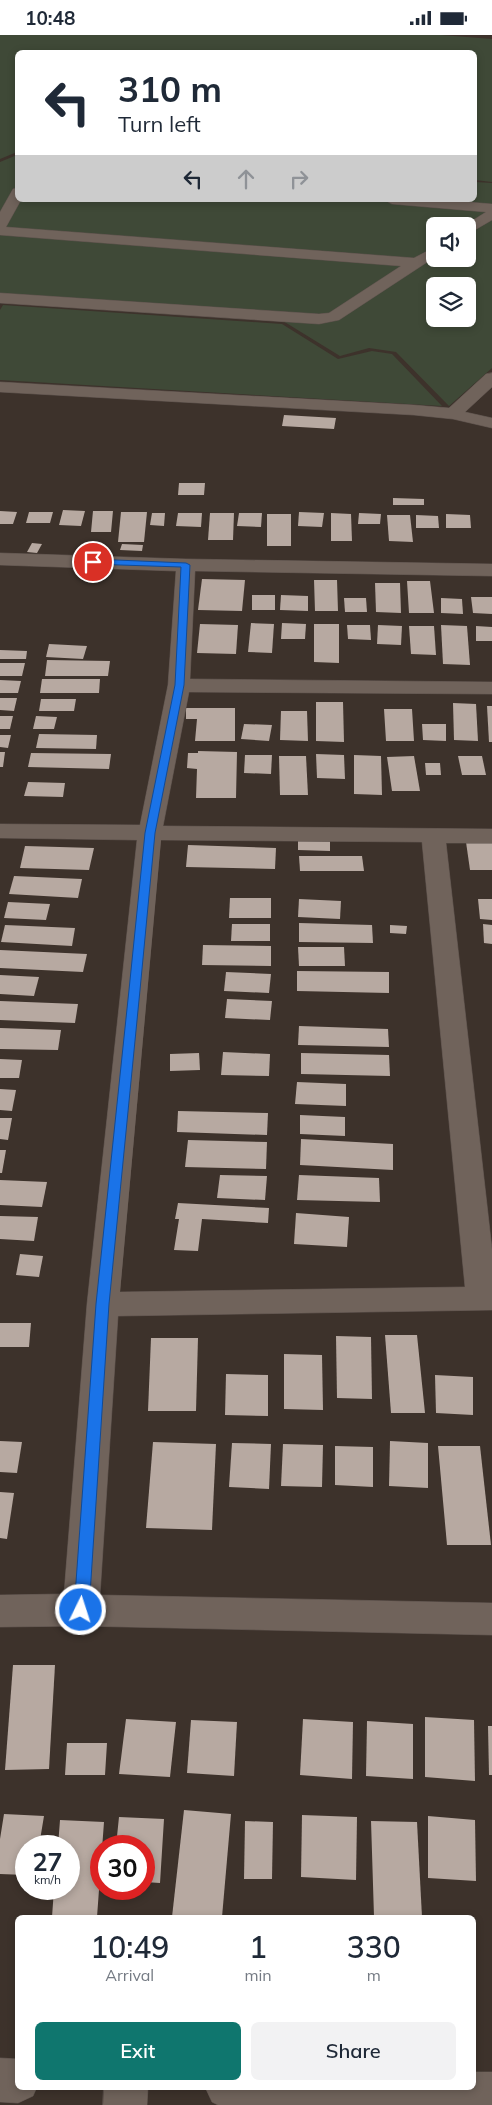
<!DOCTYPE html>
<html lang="en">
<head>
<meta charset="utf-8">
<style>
  :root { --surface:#fff; --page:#f2f2f3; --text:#1f2937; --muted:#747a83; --accent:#0f766e }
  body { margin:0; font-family:Mulish,sans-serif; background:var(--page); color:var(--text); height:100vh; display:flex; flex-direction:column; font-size:19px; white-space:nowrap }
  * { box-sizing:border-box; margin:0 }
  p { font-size:16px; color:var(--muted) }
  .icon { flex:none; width:28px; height:28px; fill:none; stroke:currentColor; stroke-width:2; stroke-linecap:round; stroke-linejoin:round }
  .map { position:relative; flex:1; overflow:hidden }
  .panel { position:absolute; left:15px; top:1880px; width:461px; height:175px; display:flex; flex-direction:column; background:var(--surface); border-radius:8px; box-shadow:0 2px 8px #0003 }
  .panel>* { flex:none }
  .hud { position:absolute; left:15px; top:15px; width:462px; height:152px; border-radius:8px; box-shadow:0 2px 8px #0003; background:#fff; color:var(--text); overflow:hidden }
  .fabs { position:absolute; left:426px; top:182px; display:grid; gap:10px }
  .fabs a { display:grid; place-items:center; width:50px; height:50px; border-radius:8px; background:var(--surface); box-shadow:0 2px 8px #0003; font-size:25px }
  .speed { position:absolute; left:15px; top:1800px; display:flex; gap:10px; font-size:25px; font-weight:700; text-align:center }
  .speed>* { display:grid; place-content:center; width:65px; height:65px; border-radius:50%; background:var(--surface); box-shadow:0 2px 8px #0003; line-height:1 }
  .speed small { font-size:12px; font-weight:400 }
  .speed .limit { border:8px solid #d22; background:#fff; color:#111 }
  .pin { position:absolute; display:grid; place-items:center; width:42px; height:42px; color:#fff; margin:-21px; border:2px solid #fff; border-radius:50%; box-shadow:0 1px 5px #0007 }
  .me { position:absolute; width:55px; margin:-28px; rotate:4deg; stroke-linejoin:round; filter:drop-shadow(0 0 4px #0008) }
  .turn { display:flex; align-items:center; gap:18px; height:105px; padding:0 20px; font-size:22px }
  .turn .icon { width:65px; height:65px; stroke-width:2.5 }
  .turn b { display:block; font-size:35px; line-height:42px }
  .lanes { display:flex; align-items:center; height:48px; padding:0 20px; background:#0003; justify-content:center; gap:25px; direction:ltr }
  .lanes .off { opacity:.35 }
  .eta { display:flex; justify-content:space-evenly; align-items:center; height:85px; text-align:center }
  .eta b { font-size:30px; font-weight:600; line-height:35px }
  .action { display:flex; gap:10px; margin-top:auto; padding:10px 20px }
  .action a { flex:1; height:58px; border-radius:8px; background:var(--accent); color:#fff; font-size:20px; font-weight:600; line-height:58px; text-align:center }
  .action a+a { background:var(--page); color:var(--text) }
  .status { display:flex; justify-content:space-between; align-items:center; height:35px; padding:0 25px; background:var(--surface); direction:ltr }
  .status svg { height:14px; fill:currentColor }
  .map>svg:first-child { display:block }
</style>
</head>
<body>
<div class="status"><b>10:48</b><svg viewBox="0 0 49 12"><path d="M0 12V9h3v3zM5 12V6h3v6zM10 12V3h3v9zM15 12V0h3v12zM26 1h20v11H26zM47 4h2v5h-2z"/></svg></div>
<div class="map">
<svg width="492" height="2070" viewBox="0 0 492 2070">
  <rect width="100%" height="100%" fill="#3d322b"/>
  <!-- green -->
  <g fill="#3f4937" fill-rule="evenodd">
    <path d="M 0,0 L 441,0 L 492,4 L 492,147 L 475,145 L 475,18 L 18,18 L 17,117 L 0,124 Z"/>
    <path d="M 17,120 L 18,165 L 475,165 L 475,147 L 492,148 L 492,333 L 449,371 L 396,317 L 369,313 L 340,321 L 270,278 L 0,261 L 0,127 ZM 435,191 L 468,191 L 468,224 L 435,224 ZM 435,251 L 468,251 L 468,284 L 435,284 Z"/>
    <path d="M 3,270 L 282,289 L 338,324 L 372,316 L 392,319 L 442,371 L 0,345 L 0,275 Z"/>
  </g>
  <!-- building -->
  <g fill="#b7a9a1">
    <path d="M 284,380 L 336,383 L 334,394 L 282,391 Z"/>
    <path d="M 179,448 L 205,448 L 204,460 L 178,460 Z"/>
    <path d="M 393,463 L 424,464 L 424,470 L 393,470 Z"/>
    <path d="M 63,475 L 85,476 L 81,491 L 59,490 Z"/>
    <path d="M 0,476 L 17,477 L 13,489 L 0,489 Z"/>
    <path d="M 93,476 L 113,476 L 111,497 L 91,497 Z"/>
    <path d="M 29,477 L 53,477 L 50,488 L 26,488 Z"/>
    <path d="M 121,477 L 147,477 L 144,507 L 118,507 Z"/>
    <path d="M 299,477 L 324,478 L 322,492 L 298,491 Z"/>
    <path d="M 152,478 L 165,478 L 164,491 L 150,490 Z"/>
    <path d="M 178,478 L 202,478 L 201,492 L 176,491 Z"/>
    <path d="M 210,478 L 234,478 L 233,505 L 208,505 Z"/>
    <path d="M 239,478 L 262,478 L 261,492 L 237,491 Z"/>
    <path d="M 331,478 L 351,479 L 352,506 L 331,506 Z"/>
    <path d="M 359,478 L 381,479 L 380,489 L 358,489 Z"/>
    <rect x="267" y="479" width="24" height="32"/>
    <path d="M 446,479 L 470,480 L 471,493 L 446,493 Z"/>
    <path d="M 387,480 L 410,480 L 413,507 L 389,506 Z"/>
    <path d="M 416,480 L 438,481 L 439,493 L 416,493 Z"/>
    <path d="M 32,508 L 42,509 L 37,518 L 27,517 Z"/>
    <path d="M 122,509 L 143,510 L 142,516 L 120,515 Z"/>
    <path d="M 202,544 L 245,545 L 242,576 L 198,575 Z"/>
    <path d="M 314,545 L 337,545 L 338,576 L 315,576 Z"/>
    <path d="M 407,546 L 430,546 L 434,578 L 409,578 Z"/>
    <path d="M 375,548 L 400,548 L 401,578 L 376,577 Z"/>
    <rect x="252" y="560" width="23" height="15"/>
    <path d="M 281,560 L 308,561 L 308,576 L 280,575 Z"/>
    <path d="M 471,562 L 492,562 L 492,579 L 473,578 Z"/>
    <path d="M 344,563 L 366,563 L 367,577 L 345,577 Z"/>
    <path d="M 441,563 L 462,564 L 463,579 L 441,578 Z"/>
    <path d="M 251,588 L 274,589 L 272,618 L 248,617 Z"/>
    <path d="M 282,588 L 306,589 L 305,604 L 281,604 Z"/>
    <path d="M 200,589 L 238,590 L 236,619 L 197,618 Z"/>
    <path d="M 314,589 L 339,589 L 339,628 L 314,627 Z"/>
    <path d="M 347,590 L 370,590 L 371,605 L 348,604 Z"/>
    <path d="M 378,590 L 402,591 L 401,610 L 377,609 Z"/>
    <path d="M 441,590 L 467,591 L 470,630 L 443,629 Z"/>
    <path d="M 409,591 L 434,591 L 436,620 L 411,619 Z"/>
    <path d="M 476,591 L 492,592 L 492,606 L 476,606 Z"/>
    <path d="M 49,609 L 87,611 L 83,624 L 46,622 Z"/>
    <path d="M 0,615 L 27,616 L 26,624 L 0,624 Z"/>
    <path d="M 47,625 L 110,626 L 108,641 L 45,641 Z"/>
    <path d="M 0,628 L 25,628 L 22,641 L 0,641 Z"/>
    <path d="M 42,644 L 100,644 L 99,658 L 40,658 Z"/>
    <path d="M 0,645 L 21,646 L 18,658 L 0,658 Z"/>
    <path d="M 0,663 L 17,663 L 14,676 L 0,675 Z"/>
    <path d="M 41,664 L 76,664 L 74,676 L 39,676 Z"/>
    <path d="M 316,667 L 343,667 L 344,707 L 316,706 Z"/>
    <path d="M 453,668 L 476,669 L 478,706 L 454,705 Z"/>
    <path d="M 487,671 L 492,671 L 492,707 L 489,707 Z"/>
    <path d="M 186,673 L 235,673 L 235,706 L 195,706 L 197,684 L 186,684 Z"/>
    <path d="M 384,674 L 412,674 L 414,706 L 386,706 Z"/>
    <path d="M 281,676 L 307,676 L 308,706 L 280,705 Z"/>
    <path d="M 0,681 L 13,681 L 10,694 L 0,694 Z"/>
    <path d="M 36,681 L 57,682 L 54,694 L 33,694 Z"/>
    <path d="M 244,689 L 272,690 L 269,706 L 241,704 Z"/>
    <path d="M 422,689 L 446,689 L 446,706 L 423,705 Z"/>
    <path d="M 39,699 L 97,700 L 96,714 L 36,713 Z"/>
    <path d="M 0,700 L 11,700 L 8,713 L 0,712 Z"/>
    <path d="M 198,716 L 237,717 L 236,763 L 196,763 L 197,734 L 187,733 L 188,718 L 198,718 Z"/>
    <path d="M 0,717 L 5,717 L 3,732 L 0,732 Z"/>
    <path d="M 31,718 L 111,719 L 109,734 L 28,732 Z"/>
    <path d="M 316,719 L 344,720 L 345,744 L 317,743 Z"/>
    <path d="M 245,720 L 272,720 L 271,739 L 244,738 Z"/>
    <path d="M 354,720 L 381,721 L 382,760 L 354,759 Z"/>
    <path d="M 279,721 L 306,721 L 308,760 L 280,760 Z"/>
    <path d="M 414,721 L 420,756 L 392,756 L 387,722 Z"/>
    <path d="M 458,721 L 482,721 L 486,740 L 462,740 Z"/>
    <path d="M 425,728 L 440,728 L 441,740 L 426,740 Z"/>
    <path d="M 28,747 L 65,748 L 63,762 L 24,761 Z"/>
    <path d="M 298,804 L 330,805 L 330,816 L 298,815 Z"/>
    <path d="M 466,807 L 492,807 L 492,835 L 470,835 Z"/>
    <path d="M 188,810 L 276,813 L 275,834 L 186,832 Z"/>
    <path d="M 25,811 L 94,813 L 89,835 L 20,833 Z"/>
    <path d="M 299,821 L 362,821 L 364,836 L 300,836 Z"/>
    <path d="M 14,841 L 82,844 L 78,863 L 9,859 Z"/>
    <path d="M 230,863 L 271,863 L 271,883 L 229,883 Z"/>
    <path d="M 299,864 L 341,866 L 340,884 L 298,882 Z"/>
    <path d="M 478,864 L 492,864 L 492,885 L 480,884 Z"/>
    <path d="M 8,867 L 50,869 L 46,885 L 4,883 Z"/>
    <path d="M 299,888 L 372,890 L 373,908 L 299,907 Z"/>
    <path d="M 232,889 L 270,889 L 270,906 L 231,906 Z"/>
    <path d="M 483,889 L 492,890 L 492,909 L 484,908 Z"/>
    <path d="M 5,890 L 75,893 L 72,911 L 1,907 Z"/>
    <path d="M 390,890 L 407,891 L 406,899 L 390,898 Z"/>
    <path d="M 203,910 L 271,911 L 271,931 L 202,930 Z"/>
    <path d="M 298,912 L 344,912 L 345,931 L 299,931 Z"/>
    <path d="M 0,915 L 87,919 L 83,937 L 0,933 Z"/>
    <path d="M 297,936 L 389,937 L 389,958 L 297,956 Z"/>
    <path d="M 226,937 L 271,939 L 269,958 L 224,956 Z"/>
    <path d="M 0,940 L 39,942 L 34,961 L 0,959 Z"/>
    <path d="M 227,964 L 272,966 L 270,985 L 225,983 Z"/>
    <path d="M 0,966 L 78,969 L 75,988 L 0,985 Z"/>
    <path d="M 299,991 L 388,994 L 389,1012 L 298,1010 Z"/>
    <path d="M 0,993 L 61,995 L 58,1015 L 0,1014 Z"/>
    <path d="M 223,1017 L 270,1019 L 269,1041 L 221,1040 Z"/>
    <path d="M 199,1018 L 200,1035 L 170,1036 L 170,1019 Z"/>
    <path d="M 301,1018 L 389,1020 L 390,1041 L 301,1039 Z"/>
    <path d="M 0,1024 L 22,1025 L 19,1043 L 0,1043 Z"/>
    <path d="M 297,1047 L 346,1049 L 346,1071 L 295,1069 Z"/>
    <path d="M 0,1054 L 16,1055 L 12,1076 L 0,1075 Z"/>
    <path d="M 178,1076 L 268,1078 L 267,1100 L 177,1097 Z"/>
    <path d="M 300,1080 L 345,1082 L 345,1101 L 300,1099 Z"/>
    <path d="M 0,1083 L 12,1083 L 8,1105 L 0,1104 Z"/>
    <path d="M 301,1104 L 393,1109 L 393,1135 L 300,1130 Z"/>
    <path d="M 188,1105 L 267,1107 L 266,1134 L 185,1132 Z"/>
    <path d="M 0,1115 L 6,1115 L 2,1138 L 0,1138 Z"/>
    <path d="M 220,1140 L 267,1141 L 265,1165 L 217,1163 Z"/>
    <path d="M 299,1140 L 379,1143 L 380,1167 L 297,1165 Z"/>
    <path d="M 0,1145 L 47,1147 L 42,1172 L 0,1170 Z"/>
    <path d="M 178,1168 L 269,1173 L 268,1188 L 202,1184 L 198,1216 L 174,1215 L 179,1184 L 175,1184 Z"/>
    <path d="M 296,1178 L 349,1182 L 347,1212 L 294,1209 Z"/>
    <path d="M 0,1181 L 38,1182 L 34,1206 L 0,1204 Z"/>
    <path d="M 20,1219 L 43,1221 L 39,1242 L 16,1240 Z"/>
    <path d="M 0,1288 L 31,1288 L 29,1312 L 0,1312 Z"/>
    <path d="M 385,1300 L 417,1300 L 425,1378 L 391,1378 Z"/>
    <path d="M 336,1301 L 371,1302 L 372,1364 L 337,1363 Z"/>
    <path d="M 151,1303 L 198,1303 L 196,1376 L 148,1376 Z"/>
    <path d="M 284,1319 L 322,1320 L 323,1375 L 284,1374 Z"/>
    <path d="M 226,1339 L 268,1340 L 268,1381 L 225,1380 Z"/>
    <path d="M 435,1340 L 473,1342 L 473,1380 L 436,1378 Z"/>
    <path d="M 0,1406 L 22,1407 L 17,1438 L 0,1437 Z"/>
    <path d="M 390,1406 L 428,1408 L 428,1453 L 389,1451 Z"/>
    <path d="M 153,1407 L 216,1409 L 212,1495 L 146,1493 Z"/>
    <path d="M 232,1408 L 271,1409 L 269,1454 L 229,1452 Z"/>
    <path d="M 283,1409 L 323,1410 L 322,1452 L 281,1451 Z"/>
    <path d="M 335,1411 L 373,1412 L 373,1452 L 335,1450 Z"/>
    <path d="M 438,1411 L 480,1411 L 491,1510 L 447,1510 Z"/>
    <path d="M 0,1457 L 14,1458 L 7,1504 L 0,1503 Z"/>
    <path d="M 13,1630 L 55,1630 L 49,1734 L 5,1735 Z"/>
    <path d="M 425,1682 L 474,1685 L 475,1746 L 425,1742 Z"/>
    <path d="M 126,1684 L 176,1687 L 170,1742 L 119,1739 Z"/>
    <path d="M 303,1684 L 353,1687 L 352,1744 L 300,1740 Z"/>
    <path d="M 191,1685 L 237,1687 L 234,1741 L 187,1738 Z"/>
    <path d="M 367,1686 L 413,1689 L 413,1744 L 366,1741 Z"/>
    <path d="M 488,1691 L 492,1691 L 492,1740 L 489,1740 Z"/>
    <path d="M 67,1708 L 107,1708 L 105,1740 L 65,1740 Z"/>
    <path d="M 184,1775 L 231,1779 L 222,1882 L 172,1882 Z"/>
    <path d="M 4,1779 L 44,1781 L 39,1811 L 26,1811 L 26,1840 L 0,1839 L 0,1804 Z"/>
    <path d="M 302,1780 L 357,1782 L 356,1845 L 301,1842 Z"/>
    <path d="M 428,1781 L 475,1785 L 476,1846 L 428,1843 Z"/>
    <path d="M 119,1782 L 164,1784 L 160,1848 L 144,1847 L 144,1811 L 116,1811 Z"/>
    <path d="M 60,1785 L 104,1787 L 97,1882 L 52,1882 L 54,1854 L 69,1854 L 69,1811 L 58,1811 Z"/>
    <path d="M 245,1786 L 273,1787 L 272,1844 L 244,1844 Z"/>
    <path d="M 371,1786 L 417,1787 L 422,1882 L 374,1882 Z"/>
  </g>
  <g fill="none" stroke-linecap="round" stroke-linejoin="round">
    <defs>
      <g id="minor">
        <path d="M 18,153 L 18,165 L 21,165 L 6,192 L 414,223 L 435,212 L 435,222 L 339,285 L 319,289 L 0,268 L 0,258 L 319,279 L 329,278 L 401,231 L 0,200 L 0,177 L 13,154 Z"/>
        <path d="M 385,165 L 444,165 L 492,169 L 492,185 L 468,199 L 468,191 L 464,191 L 486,177 L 392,169 Z"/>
        <path d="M 0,518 L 186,524 L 492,529 L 492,541 L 195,536 L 190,644 L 492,647 L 492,659 L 189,657 L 163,791 L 492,794 L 492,808 L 446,808 L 492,1214 L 492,1275 L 118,1281 L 100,1560 L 492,1568 L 492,1600 L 81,1591 L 0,1592 L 0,1560 L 64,1559 L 87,1269 L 137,805 L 0,803 L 0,789 L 140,790 L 168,650 L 176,536 L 0,530 ZM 161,805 L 422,807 L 465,1252 L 120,1257 Z"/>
        <path d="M 0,2023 L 18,2024 L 18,2052 L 37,2052 L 33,2061 L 18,2068 L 0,2067 Z"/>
        <path d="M 474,2037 L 492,2037 L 492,2070 L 218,2070 L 212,2067 L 205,2052 L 474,2052 Z"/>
        <path d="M 104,2052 L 148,2052 L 147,2070 L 103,2070 Z"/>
      </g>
      <path id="tertiary" d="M 492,338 L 492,352 L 465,377 L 492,383 L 492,393 L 453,384 L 414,380 L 0,357 L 0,347 L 414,370 L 449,373 L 486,339 Z"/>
    </defs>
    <!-- minor casing -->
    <use href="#minor" stroke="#5b504b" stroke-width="1"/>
    <!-- tertiary casing -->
    <use href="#tertiary" stroke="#5b504b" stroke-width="1"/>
    <!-- minor -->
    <use href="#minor" fill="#70635b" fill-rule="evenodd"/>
    <!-- tertiary -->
    <use href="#tertiary" fill="#70635b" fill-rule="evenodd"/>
  </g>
  <!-- route -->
  <path fill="#1a73e8" stroke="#114b97" d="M 93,524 L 186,528 L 190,530 L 184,650 L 155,798 L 140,955 L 109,1269 L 89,1575 L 87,1580 L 81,1582 L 76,1580 L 74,1575 L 96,1269 L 129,955 L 145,798 L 175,650 L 181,532 L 90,529 L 90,525 Z"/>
</svg>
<div class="fabs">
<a><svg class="icon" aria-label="sound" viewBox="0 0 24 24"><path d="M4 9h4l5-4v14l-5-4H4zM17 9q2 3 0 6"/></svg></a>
<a><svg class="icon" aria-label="layers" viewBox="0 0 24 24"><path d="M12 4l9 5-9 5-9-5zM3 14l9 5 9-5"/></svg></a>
</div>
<div class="speed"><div>27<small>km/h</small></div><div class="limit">30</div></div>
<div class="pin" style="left:93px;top:527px;background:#d93025"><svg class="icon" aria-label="arrive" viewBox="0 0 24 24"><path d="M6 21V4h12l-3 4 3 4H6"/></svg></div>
<svg class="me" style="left:81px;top:1575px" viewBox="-20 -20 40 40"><circle r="17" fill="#1a73e8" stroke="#fff" stroke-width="3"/><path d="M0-11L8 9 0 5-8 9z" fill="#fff"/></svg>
<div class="hud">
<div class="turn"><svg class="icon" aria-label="left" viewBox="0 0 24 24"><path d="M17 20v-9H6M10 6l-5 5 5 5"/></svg><div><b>310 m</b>Turn left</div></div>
<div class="lanes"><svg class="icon" aria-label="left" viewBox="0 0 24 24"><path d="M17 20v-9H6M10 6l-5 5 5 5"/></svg><svg class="icon off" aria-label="ahead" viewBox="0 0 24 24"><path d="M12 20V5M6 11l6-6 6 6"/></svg><svg class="icon off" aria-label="right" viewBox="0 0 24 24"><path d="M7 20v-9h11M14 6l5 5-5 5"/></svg></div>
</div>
<section class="panel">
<div class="eta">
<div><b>10:49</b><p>Arrival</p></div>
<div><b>1</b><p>min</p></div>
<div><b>330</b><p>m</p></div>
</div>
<div class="action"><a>Exit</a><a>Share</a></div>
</section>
</div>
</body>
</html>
